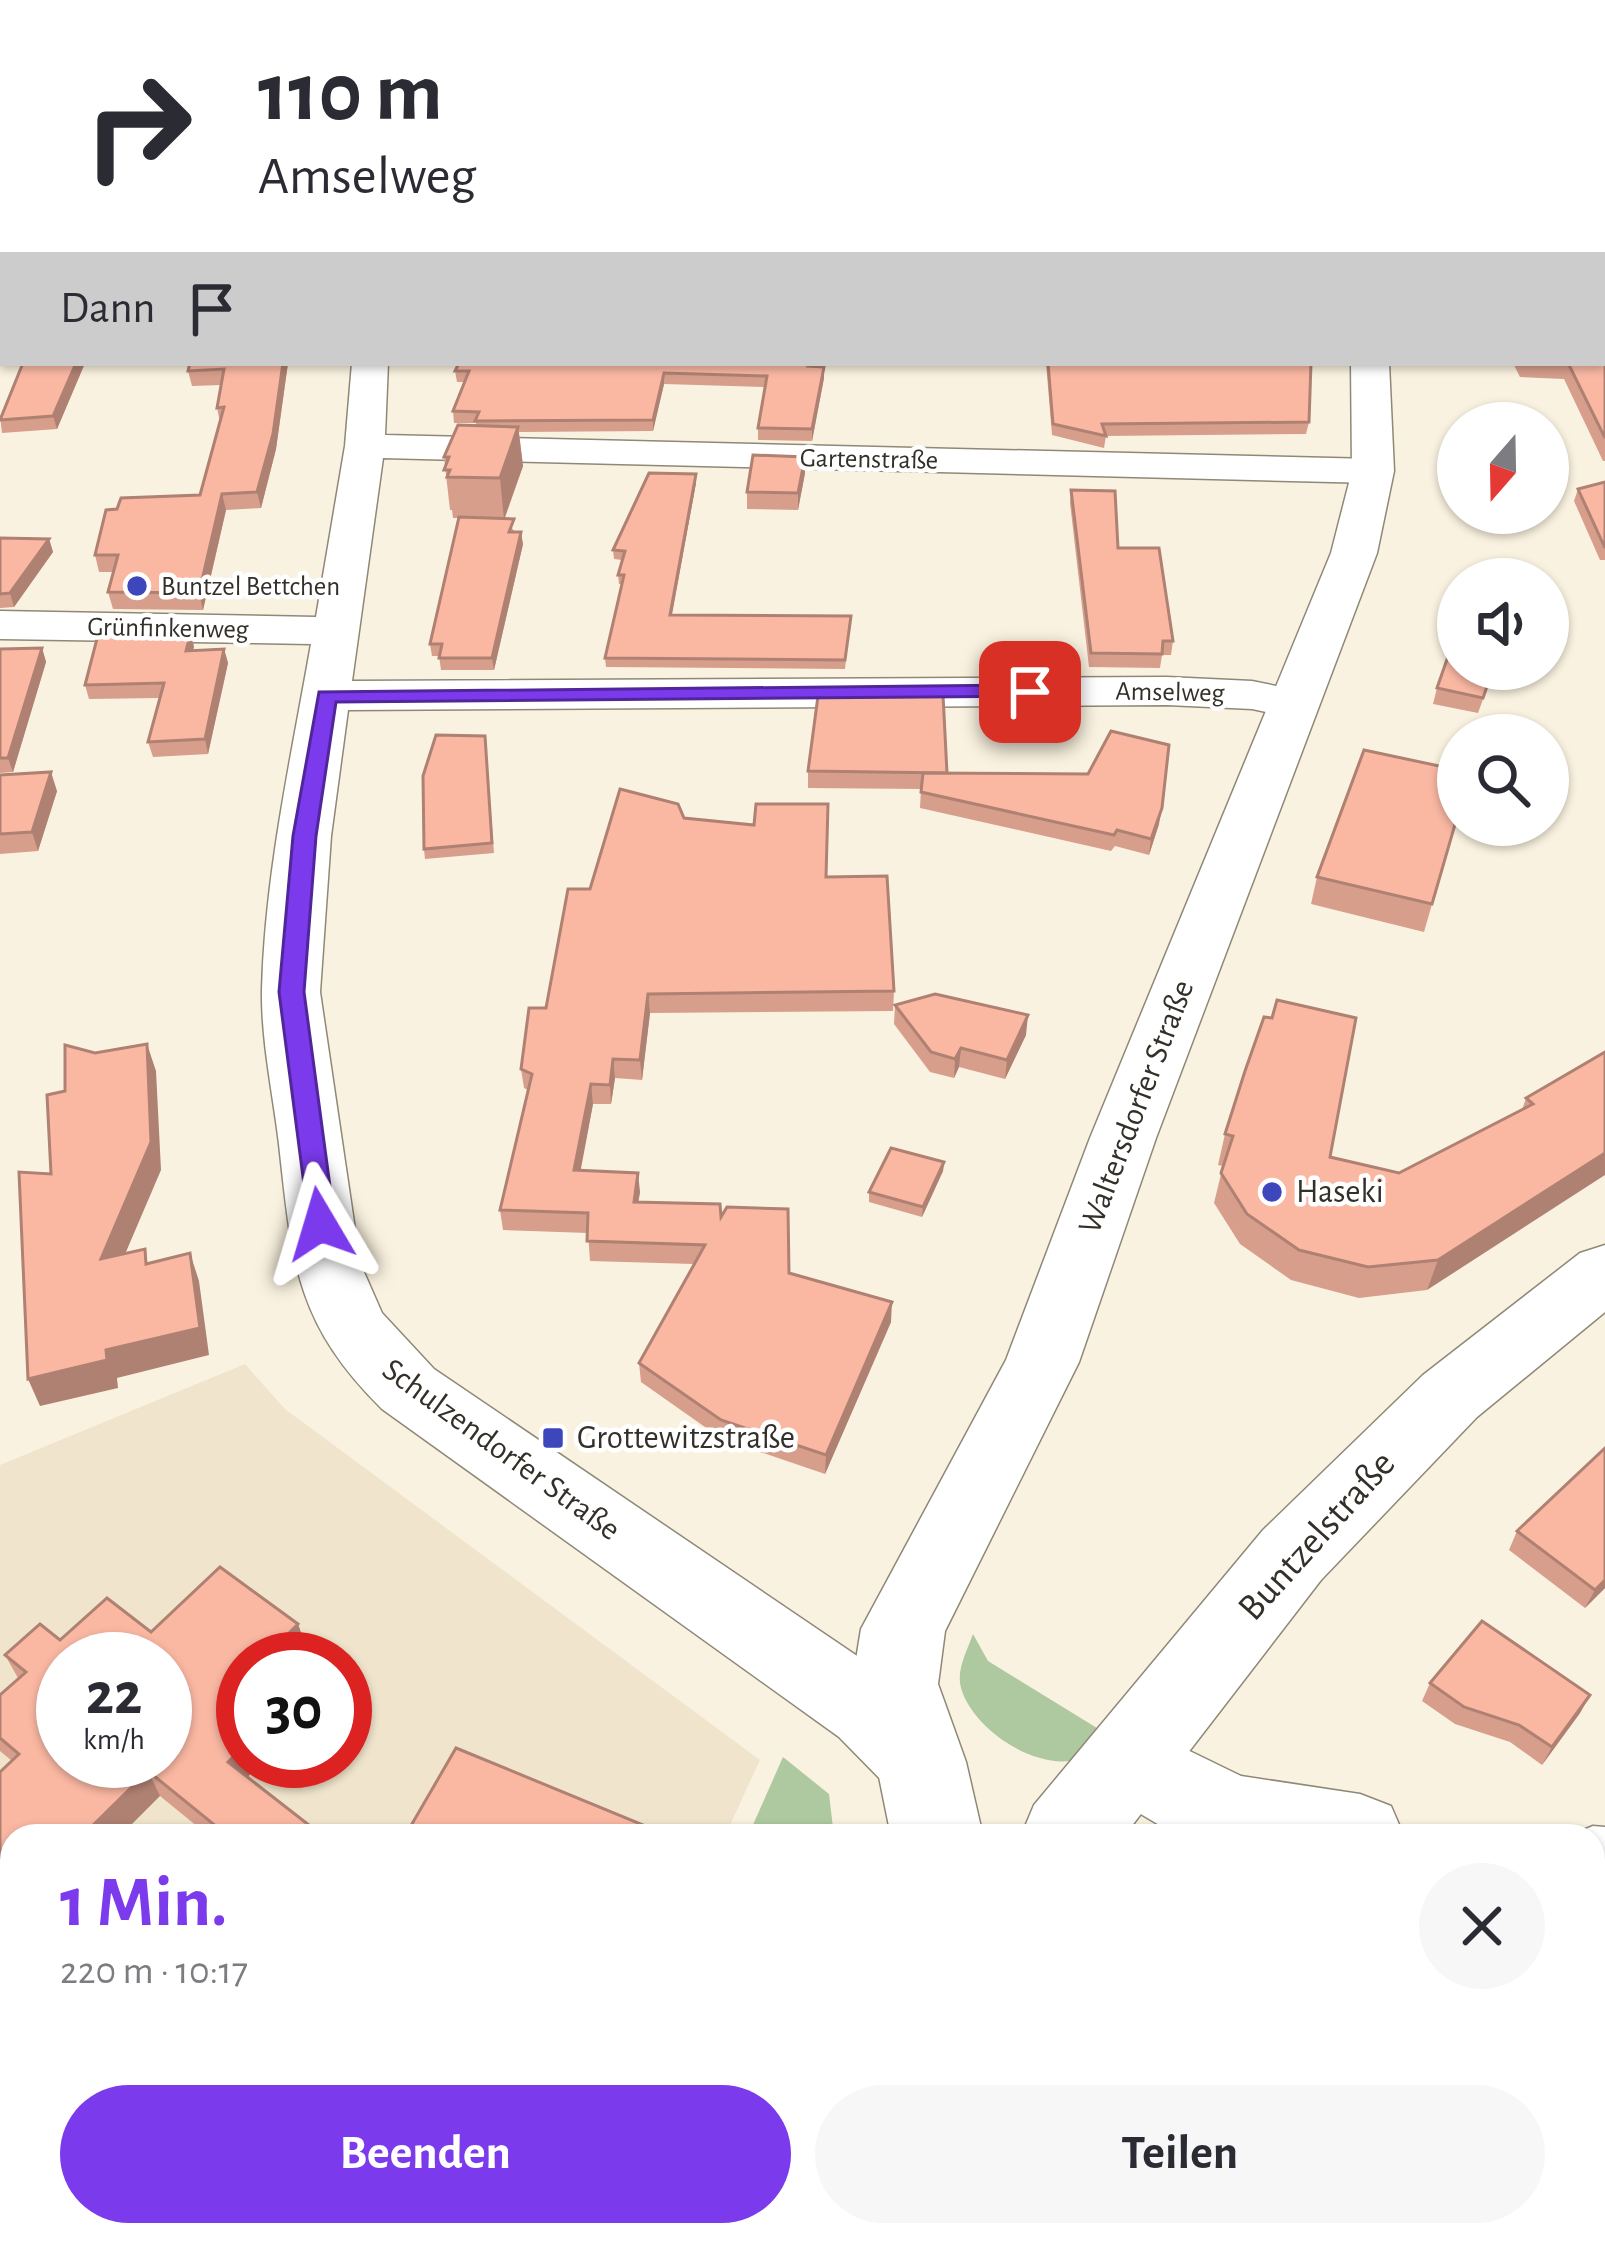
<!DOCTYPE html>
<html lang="de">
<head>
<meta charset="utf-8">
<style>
  :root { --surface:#fff; --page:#f7f7f7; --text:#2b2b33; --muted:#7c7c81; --accent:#7c3aed }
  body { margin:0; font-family:"Alegreya Sans",sans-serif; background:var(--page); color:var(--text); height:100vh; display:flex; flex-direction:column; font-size:45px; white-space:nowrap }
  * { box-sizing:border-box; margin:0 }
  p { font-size:39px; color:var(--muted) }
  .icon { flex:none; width:66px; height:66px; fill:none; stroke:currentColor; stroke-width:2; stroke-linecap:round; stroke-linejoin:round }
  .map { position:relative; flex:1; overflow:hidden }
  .details { position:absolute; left:0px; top:1824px; width:1605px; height:423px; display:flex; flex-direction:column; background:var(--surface); border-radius:36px 36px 0 0; box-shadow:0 3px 9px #0004 }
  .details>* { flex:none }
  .guide { position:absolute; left:0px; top:0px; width:1605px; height:366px; box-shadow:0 3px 9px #0004; background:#fff; color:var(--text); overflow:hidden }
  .needle { width:78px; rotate:200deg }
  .buttons { position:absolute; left:1437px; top:402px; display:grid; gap:24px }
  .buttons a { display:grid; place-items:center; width:132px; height:132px; border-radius:50%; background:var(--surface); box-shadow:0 3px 9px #0004; font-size:60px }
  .speed { position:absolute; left:36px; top:1632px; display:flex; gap:24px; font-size:60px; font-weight:700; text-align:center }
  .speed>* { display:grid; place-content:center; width:156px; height:156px; border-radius:50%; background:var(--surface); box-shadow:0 3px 9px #0004; line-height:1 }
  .speed small { font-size:30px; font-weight:400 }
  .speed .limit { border:18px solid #d22; background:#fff; color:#111 }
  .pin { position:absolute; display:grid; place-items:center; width:102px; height:102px; color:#fff; margin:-51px; border-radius:24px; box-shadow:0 6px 18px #0006 }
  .me { position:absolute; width:132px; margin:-66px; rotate:353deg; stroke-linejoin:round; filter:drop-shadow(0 0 9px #0008) }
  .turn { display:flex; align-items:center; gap:42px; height:252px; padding:0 60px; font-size:54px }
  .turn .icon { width:156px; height:156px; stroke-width:2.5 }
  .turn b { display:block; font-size:84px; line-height:102px }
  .then { display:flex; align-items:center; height:114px; padding:0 60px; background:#0003; gap:24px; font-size:45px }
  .round { display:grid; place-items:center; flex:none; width:126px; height:126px; border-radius:63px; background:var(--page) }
  .overview { display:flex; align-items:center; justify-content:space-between; height:204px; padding:0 60px }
  h1 { font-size:72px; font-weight:700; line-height:90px; color:var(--accent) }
  .action { display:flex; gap:24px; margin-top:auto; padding:24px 60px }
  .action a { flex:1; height:138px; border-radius:72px; background:var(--accent); color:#fff; font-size:48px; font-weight:700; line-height:138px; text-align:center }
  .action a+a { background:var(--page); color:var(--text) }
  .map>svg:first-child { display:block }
</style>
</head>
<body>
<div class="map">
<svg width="1605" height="2245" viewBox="0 0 1605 2245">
  <rect width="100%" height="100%" fill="#faf2e0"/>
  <!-- built -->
  <path fill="#f0e5cc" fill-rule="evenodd" d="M 245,1364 L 285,1409 L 760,1760 L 725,1836 L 12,1836 L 12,2235 L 547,2235 L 543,2245 L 0,2245 L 0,1465 ZM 63,1659 L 165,1659 L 165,1761 L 63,1761 ZM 243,1659 L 345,1659 L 345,1761 L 243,1761 Z"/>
  <!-- green -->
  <g fill="#aec99f">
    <path d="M 973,1634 L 988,1661 L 1110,1736 C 1104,1742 1097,1751 1089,1755 C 1045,1779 973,1731 961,1688 C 956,1670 967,1651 973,1634 Z"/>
    <path d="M 783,1757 L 829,1794 L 834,1836 L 748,1836 Z"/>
    <path d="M 1593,1921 L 1605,1923 L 1605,2245 L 971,2245 L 977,2235 L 1593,2235 Z"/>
  </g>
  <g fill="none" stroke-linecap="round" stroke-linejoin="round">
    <defs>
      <g id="minor">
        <rect x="346" y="0" width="24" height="3"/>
        <rect x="0" y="285" width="3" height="20"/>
        <path d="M 352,363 L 388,363 L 385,435 L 1373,459 L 1387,462 L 1393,471 L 1387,480 L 1373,483 L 383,458 L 352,681 L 1167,677 L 1252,681 L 1311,693 L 1318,703 L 1311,713 L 1294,718 L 1252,709 L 1167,705 L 348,710 L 331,836 L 320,992 L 360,1263 L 382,1313 L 434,1369 L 897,1683 L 950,1733 L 963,1761 L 950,1789 L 920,1801 L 890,1789 L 839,1737 L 382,1409 C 295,1323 292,1261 279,1144 C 273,1094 261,1040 262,989 C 265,874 291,758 311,644 L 0,639 L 0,611 L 316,617 L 345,446 Z"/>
        <path d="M 1130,1722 L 1241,1776 L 1360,1794 L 1391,1806 L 1404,1836 L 1178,1836 L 1100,1790 L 1087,1762 L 1100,1734 Z"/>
        <path d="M 1593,1826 L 1605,1827 L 1605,1915 L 1593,1914 L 1593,1836 L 1569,1836 Z"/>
      </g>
      <g id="tertiary">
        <path d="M 1301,0 L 1327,0 L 1329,3 L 1303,3 Z"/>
        <path d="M 1351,363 L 1389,363 L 1394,471 L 1377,553 L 1156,1138 L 1079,1362 L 945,1631 L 938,1684 L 966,1762 L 983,1836 L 891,1836 L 876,1762 L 852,1684 L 861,1629 L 1006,1360 L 1090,1138 L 1331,553 L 1352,471 Z"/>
        <path d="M 1605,1245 L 1605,1312 L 1477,1417 L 1321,1580 L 1124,1836 L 1021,1836 L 1034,1805 L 1263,1530 L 1423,1375 L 1580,1253 Z"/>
        <path d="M 745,2235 L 853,2235 L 849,2245 L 741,2245 Z"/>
      </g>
    </defs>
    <!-- minor casing -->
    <use href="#minor" stroke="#8f8877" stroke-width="3"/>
    <!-- tertiary casing -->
    <use href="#tertiary" stroke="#8f8877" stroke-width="3"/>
    <!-- minor -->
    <use href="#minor" fill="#fff" fill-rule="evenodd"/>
    <!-- tertiary -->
    <use href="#tertiary" fill="#fff" fill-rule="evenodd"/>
  </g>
  <!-- wall -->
  <g fill="#d79e8c">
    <path d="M 1371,0 L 1605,0 L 1605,324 L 1602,322 L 1602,3 L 1374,3 Z"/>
    <path d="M 1602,334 L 1605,334 L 1605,461 L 1603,461 L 1564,379 L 1520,377 L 1513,363 L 1602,363 Z"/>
    <path d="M 85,363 L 57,429 L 2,433 L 0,416 Z"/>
    <path d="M 288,363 L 276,449 L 261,508 L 226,510 L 203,610 L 113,609 L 108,592 L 114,572 L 99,572 L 95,555 L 117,509 L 200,495 L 220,422 L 217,408 L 221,385 L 192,386 L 188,371 Z"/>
    <path d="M 459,363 L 813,363 L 812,366 L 824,367 L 824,378 L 812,441 L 758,440 L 758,428 L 765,387 L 664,384 L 653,431 L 519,432 L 523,466 L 505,518 L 523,544 L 494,670 L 441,670 L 439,656 L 432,656 L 430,644 L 459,518 L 453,518 L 452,510 L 450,510 L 444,457 L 476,426 L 476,423 L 454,423 L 453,411 L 464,382 L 457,382 L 455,371 Z"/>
    <path d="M 917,363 L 959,363 L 958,366 Z"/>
    <path d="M 1046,363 L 1311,363 L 1309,422 L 1306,434 L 1106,436 L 1104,448 L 1052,435 Z"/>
    <path d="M 805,473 L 798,510 L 747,509 L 747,492 Z"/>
    <path d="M 1605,482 L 1605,560 L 1600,560 L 1574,501 L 1578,489 Z"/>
    <path d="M 696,483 L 672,615 L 851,616 L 845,669 L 606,667 L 605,658 L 622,584 L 619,584 L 618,575 L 622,560 L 614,559 L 613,550 Z"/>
    <path d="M 1071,490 L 1118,548 L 1173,641 L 1171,655 L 1162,655 L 1160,668 L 1089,667 L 1070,503 Z"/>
    <path d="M 0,538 L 49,539 L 53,552 L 14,607 L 0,608 Z"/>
    <path d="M 191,632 L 193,650 L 224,649 L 228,663 L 208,754 L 153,757 L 148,742 L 160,698 L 89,699 L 85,685 Z"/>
    <path d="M 42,648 L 46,662 L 13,772 L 0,773 L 0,649 Z"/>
    <path d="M 1494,669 L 1478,713 L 1433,704 L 1437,688 Z"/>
    <path d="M 485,736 L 494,853 L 425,859 L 424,849 Z"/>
    <path d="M 808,771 L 947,774 L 1159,824 L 1149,855 L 1115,846 L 1111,851 L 920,808 L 921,789 L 808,788 Z"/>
    <path d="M 0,775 L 57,791 L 38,851 L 0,854 Z"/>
    <path d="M 1458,814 L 1424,932 L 1311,904 L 1317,877 Z"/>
    <path d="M 684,818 L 826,877 L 894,991 L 893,1011 L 650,1013 L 642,1080 L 615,1078 L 611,1104 L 593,1104 L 580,1170 L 640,1192 L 638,1202 L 721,1217 L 789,1273 L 891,1322 L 825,1474 L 722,1439 L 641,1382 L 639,1363 L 694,1264 L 590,1261 L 588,1233 L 503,1230 L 500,1210 L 528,1090 L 524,1088 L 521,1069 L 590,889 Z"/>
    <path d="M 895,1005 L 1026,1035 L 1005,1079 L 959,1067 L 954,1078 L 930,1072 L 894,1024 Z"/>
    <path d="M 1605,1052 L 1427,1290 L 1359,1298 L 1291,1280 L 1240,1244 L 1214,1203 L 1223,1166 L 1218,1165 L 1225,1134 L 1399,1173 L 1522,1110 L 1526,1098 Z"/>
    <path d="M 944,1162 L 943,1171 L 922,1217 L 869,1202 L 869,1192 Z"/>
    <path d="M 1605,1448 L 1605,1588 L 1585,1608 L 1509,1550 L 1517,1531 Z"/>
    <path d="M 298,1624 L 307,1650 L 241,1715 L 248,1777 L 323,1836 L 209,1836 L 160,1796 L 12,1761 L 0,1751 L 0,1695 L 18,1678 L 5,1655 L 60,1640 L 151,1632 Z"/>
    <path d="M 1430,1683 L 1590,1695 L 1580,1713 L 1542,1765 L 1510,1742 L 1455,1724 L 1422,1701 Z"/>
  </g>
  <!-- shaded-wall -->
  <g fill="#af8172">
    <path d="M 3,246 L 3,267 L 0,273 L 0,252 Z"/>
    <path d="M 76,363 L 85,363 L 57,429 L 53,416 Z"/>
    <path d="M 283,363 L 288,363 L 276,449 L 261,508 L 257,492 Z"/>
    <path d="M 824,367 L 824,378 L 812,441 L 812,429 Z"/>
    <path d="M 664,373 L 664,384 L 653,431 L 653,420 Z"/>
    <path d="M 518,427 L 523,466 L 504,519 L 500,478 Z"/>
    <path d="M 805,457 L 805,473 L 798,510 L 798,493 Z"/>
    <path d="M 696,474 L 696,483 L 670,624 L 670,615 Z"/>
    <path d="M 222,494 L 226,510 L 203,610 L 199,593 Z"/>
    <path d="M 521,532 L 523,544 L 494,670 L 492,658 Z"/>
    <path d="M 49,539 L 53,552 L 14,607 L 10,593 Z"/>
    <path d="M 191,632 L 194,647 L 190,665 L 186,651 Z"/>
    <path d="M 42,648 L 46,662 L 13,772 L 8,758 Z"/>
    <path d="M 224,649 L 228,663 L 208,754 L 205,739 Z"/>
    <path d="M 51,772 L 57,791 L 38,851 L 32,832 Z"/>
    <path d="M 1162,808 L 1159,824 L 1149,855 L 1151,839 Z"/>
    <path d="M 648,994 L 650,1013 L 642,1080 L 640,1060 Z"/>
    <path d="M 1028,1015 L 1026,1035 L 1005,1079 L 1007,1060 Z"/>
    <path d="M 147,1044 L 156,1071 L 161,1170 L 111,1287 L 101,1259 Z"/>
    <path d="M 961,1048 L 959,1067 L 954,1078 L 955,1059 Z"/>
    <path d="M 613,1059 L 615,1078 L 611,1104 L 610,1085 Z"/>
    <path d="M 591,1084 L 593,1104 L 577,1190 L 574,1170 Z"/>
    <path d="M 1605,1153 L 1605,1175 L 1427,1290 L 1438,1260 Z"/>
    <path d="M 944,1162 L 943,1171 L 922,1217 L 923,1207 Z"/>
    <path d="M 638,1173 L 640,1192 L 635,1222 L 634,1202 Z"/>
    <path d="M 190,1253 L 199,1281 L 209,1355 L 117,1378 L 118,1388 L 40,1406 L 28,1379 L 106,1350 Z"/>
    <path d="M 892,1302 L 891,1322 L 825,1474 L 826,1455 Z"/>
    <path d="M 1605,1580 L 1605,1588 L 1585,1608 L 1595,1590 Z"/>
    <path d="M 298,1624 L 307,1650 L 298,1659 L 263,1659 Z"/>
    <path d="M 243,1678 L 243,1714 L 231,1725 L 221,1700 Z"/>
    <path d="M 1590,1695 L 1580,1713 L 1542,1765 L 1552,1747 Z"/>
    <path d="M 243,1747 L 243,1761 L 263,1761 L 239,1786 L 228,1762 Z"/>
    <path d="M 148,1771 L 160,1796 L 120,1836 L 82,1836 Z"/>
    <path d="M 12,1904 L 12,1943 L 0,1955 L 0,1916 Z"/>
    <path d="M 449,2235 L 466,2235 L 461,2245 L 444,2245 Z"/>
  </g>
  <!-- building -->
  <g fill="#fab8a3" stroke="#af8172" stroke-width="3" fill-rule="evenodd">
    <path d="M 0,0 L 302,0 L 302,3 L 3,3 L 3,9 L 0,7 Z"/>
    <path d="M 424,0 L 1270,0 L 1272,3 L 420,3 Z"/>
    <path d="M 1383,0 L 1605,0 L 1605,172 L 1602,173 L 1602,3 L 1386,3 Z"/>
    <path d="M 0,28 L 3,28 L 3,129 L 0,127 Z"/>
    <path d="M 3,144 L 3,246 L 0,252 L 0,149 L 3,150 Z"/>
    <path d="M 1602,176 L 1605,191 L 1605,309 L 1602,312 Z"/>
    <path d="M 1602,326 L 1602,334 L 1605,334 L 1605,438 L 1568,363 L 1602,363 Z"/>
    <path d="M 23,363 L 76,363 L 53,416 L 0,420 Z"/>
    <path d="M 190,363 L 283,363 L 273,434 L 257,492 L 222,494 L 199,593 L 108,592 L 118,555 L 95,555 L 106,510 L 117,509 L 121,498 L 200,495 L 224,407 L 217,408 L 224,369 L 188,371 Z"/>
    <path d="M 459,363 L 809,363 L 808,366 L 824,367 L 812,429 L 758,428 L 767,376 L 664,373 L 653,420 L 475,421 L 479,412 L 453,411 L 469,371 L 455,371 Z"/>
    <path d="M 1048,363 L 1311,363 L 1309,422 L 1102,424 L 1106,436 L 1053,424 Z"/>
    <path d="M 458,425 L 518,427 L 500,478 L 447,477 L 450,470 L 444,470 L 449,457 L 444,457 Z"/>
    <path d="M 753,455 L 805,457 L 798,493 L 747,492 Z"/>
    <path d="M 649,473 L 696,474 L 670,615 L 851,616 L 845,660 L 605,658 L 624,575 L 618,575 L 625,551 L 613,550 Z"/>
    <path d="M 1605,482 L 1605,548 L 1578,489 Z"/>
    <path d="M 1071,490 L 1115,491 L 1118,548 L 1159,548 L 1173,641 L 1163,641 L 1162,654 L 1091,653 Z"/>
    <path d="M 459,517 L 514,519 L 509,532 L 521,532 L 492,658 L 439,658 L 442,644 L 430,644 Z"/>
    <path d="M 0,538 L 49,539 L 10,593 L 0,594 Z"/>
    <path d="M 1480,565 L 1526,573 L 1524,579 L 1475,579 Z"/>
    <path d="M 1458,628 L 1458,669 L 1493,669 L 1483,698 L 1437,688 Z"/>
    <path d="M 99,631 L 191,632 L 186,651 L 224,649 L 205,739 L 148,742 L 164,683 L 85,685 Z"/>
    <path d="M 42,648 L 8,758 L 0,758 L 0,649 Z"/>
    <path d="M 943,695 L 947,773 L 808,771 L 818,696 Z"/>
    <path d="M 1111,731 L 1169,745 L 1162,808 L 1151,839 L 1117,830 L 1114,835 L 921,792 L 923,773 L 1088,774 Z"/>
    <path d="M 436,735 L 485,736 L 492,843 L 424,849 L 423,776 Z"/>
    <path d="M 1364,750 L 1458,770 L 1458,814 L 1432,904 L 1317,877 Z"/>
    <path d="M 51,772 L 32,832 L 0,834 L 0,775 Z"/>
    <path d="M 620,789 L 678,804 L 684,818 L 754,825 L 756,804 L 828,804 L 826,877 L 887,876 L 894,991 L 648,994 L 640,1060 L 613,1059 L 610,1085 L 591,1084 L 574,1170 L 638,1173 L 634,1202 L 720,1204 L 721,1217 L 727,1207 L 788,1209 L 789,1273 L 892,1302 L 826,1455 L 721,1420 L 639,1363 L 705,1245 L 587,1241 L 588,1213 L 500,1210 L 532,1074 L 521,1069 L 529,1008 L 546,1008 L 568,889 L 590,889 Z"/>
    <path d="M 935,994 L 1028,1015 L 1007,1060 L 961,1048 L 955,1059 L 931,1052 L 895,1005 Z"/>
    <path d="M 1277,1000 L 1356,1018 L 1330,1157 L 1399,1173 L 1533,1104 L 1526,1098 L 1605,1052 L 1605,1153 L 1438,1260 L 1368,1267 L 1299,1250 L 1247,1214 L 1221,1173 L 1233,1136 L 1225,1134 L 1245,1071 L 1264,1017 L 1272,1018 Z"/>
    <path d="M 147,1044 L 151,1142 L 101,1259 L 145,1249 L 146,1264 L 190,1253 L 200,1328 L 106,1350 L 107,1360 L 28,1379 L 19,1172 L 51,1174 L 47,1095 L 65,1091 L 65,1045 L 95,1053 Z"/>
    <path d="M 891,1148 L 944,1162 L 923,1207 L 869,1192 Z"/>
    <path d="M 1605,1448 L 1605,1580 L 1595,1590 L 1517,1531 Z"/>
    <path d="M 220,1567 L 298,1624 L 263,1659 L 243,1659 L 243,1678 L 221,1700 L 243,1716 L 243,1747 L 228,1762 L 323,1836 L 228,1836 L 148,1771 L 82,1836 L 12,1836 L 12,1904 L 0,1916 L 0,1772 L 19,1754 L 0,1738 L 0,1695 L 26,1672 L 5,1655 L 40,1624 L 60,1640 L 107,1598 L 151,1632 ZM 63,1659 L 165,1659 L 165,1761 L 63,1761 Z"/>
    <path d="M 1482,1621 L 1590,1695 L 1552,1747 L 1519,1725 L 1464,1707 L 1430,1683 Z"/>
    <path d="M 456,1748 L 648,1827 L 644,1836 L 405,1836 Z"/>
    <path d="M 172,2235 L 449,2235 L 444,2245 L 166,2245 Z"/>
  </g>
  <!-- route -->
  <path fill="#7c3aed" stroke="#51269a" stroke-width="3" d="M 1030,685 L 1040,692 L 1037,696 L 336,702 L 316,836 L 304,992 L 335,1224 L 331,1231 L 310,1231 L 279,992 L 293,836 L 319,692 Z"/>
  <!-- markers -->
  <g fill="#3d46ba" stroke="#fff" stroke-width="4.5">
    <circle cx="137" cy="586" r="12"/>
    <circle cx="1272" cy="1192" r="12"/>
    <rect x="541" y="1426" width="24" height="24" rx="6"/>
  </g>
  <g text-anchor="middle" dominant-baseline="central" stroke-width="9" stroke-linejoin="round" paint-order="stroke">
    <!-- far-street labels -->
    <g font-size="27" fill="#333029" stroke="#fff">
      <text transform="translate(869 459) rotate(1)">Gartenstraße</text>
      <text transform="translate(168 628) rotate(1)">Grünfinkenweg</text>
      <text transform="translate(1170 692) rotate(1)">Amselweg</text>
    </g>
    <!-- far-poi labels -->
    <g font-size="27" fill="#333029" stroke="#fff" text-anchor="start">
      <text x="161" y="586">Buntzel Bettchen</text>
    </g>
    <!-- street labels -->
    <g font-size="33" fill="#333029" stroke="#fff">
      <text transform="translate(1137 1107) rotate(-69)">Waltersdorfer Straße</text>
      <text transform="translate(501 1450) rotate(36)">Schulzendorfer Straße</text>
    </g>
    <!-- poi labels -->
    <g font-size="33" fill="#333029" stroke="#fff" text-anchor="start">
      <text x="1296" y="1192">Haseki</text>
      <text x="577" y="1438">Grottewitzstraße</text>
    </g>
    <!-- near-street labels -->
    <g font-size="39" fill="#333029" stroke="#fff">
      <text transform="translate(1317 1536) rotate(-48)">Buntzelstraße</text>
    </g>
  </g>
</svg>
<div class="buttons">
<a><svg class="needle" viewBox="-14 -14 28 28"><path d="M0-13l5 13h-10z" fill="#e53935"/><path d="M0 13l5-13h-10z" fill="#7c7c81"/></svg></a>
<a><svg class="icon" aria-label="sound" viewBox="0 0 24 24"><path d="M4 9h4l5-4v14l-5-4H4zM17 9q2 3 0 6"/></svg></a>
<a><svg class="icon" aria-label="search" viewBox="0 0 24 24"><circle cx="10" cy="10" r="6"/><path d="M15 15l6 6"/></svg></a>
</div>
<div class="speed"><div>22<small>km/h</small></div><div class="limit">30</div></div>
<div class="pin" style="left:1030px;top:692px;background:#d93025"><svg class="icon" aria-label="arrive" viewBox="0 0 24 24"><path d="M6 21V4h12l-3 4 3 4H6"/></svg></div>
<svg class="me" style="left:320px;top:1224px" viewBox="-20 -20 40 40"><path d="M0-17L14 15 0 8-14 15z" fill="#7c3aed" stroke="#fff" stroke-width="4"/></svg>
<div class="guide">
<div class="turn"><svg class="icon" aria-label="right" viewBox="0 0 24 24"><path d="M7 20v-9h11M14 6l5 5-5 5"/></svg><div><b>110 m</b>Amselweg</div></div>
<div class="then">Dann<svg class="icon" aria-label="arrive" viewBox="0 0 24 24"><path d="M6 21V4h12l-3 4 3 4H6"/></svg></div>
</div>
<section class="details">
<div class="overview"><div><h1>1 Min.</h1><p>220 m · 10:17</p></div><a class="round"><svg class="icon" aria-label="close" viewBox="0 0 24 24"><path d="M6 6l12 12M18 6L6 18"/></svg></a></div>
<div class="action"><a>Beenden</a><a>Teilen</a></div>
</section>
</div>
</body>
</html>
